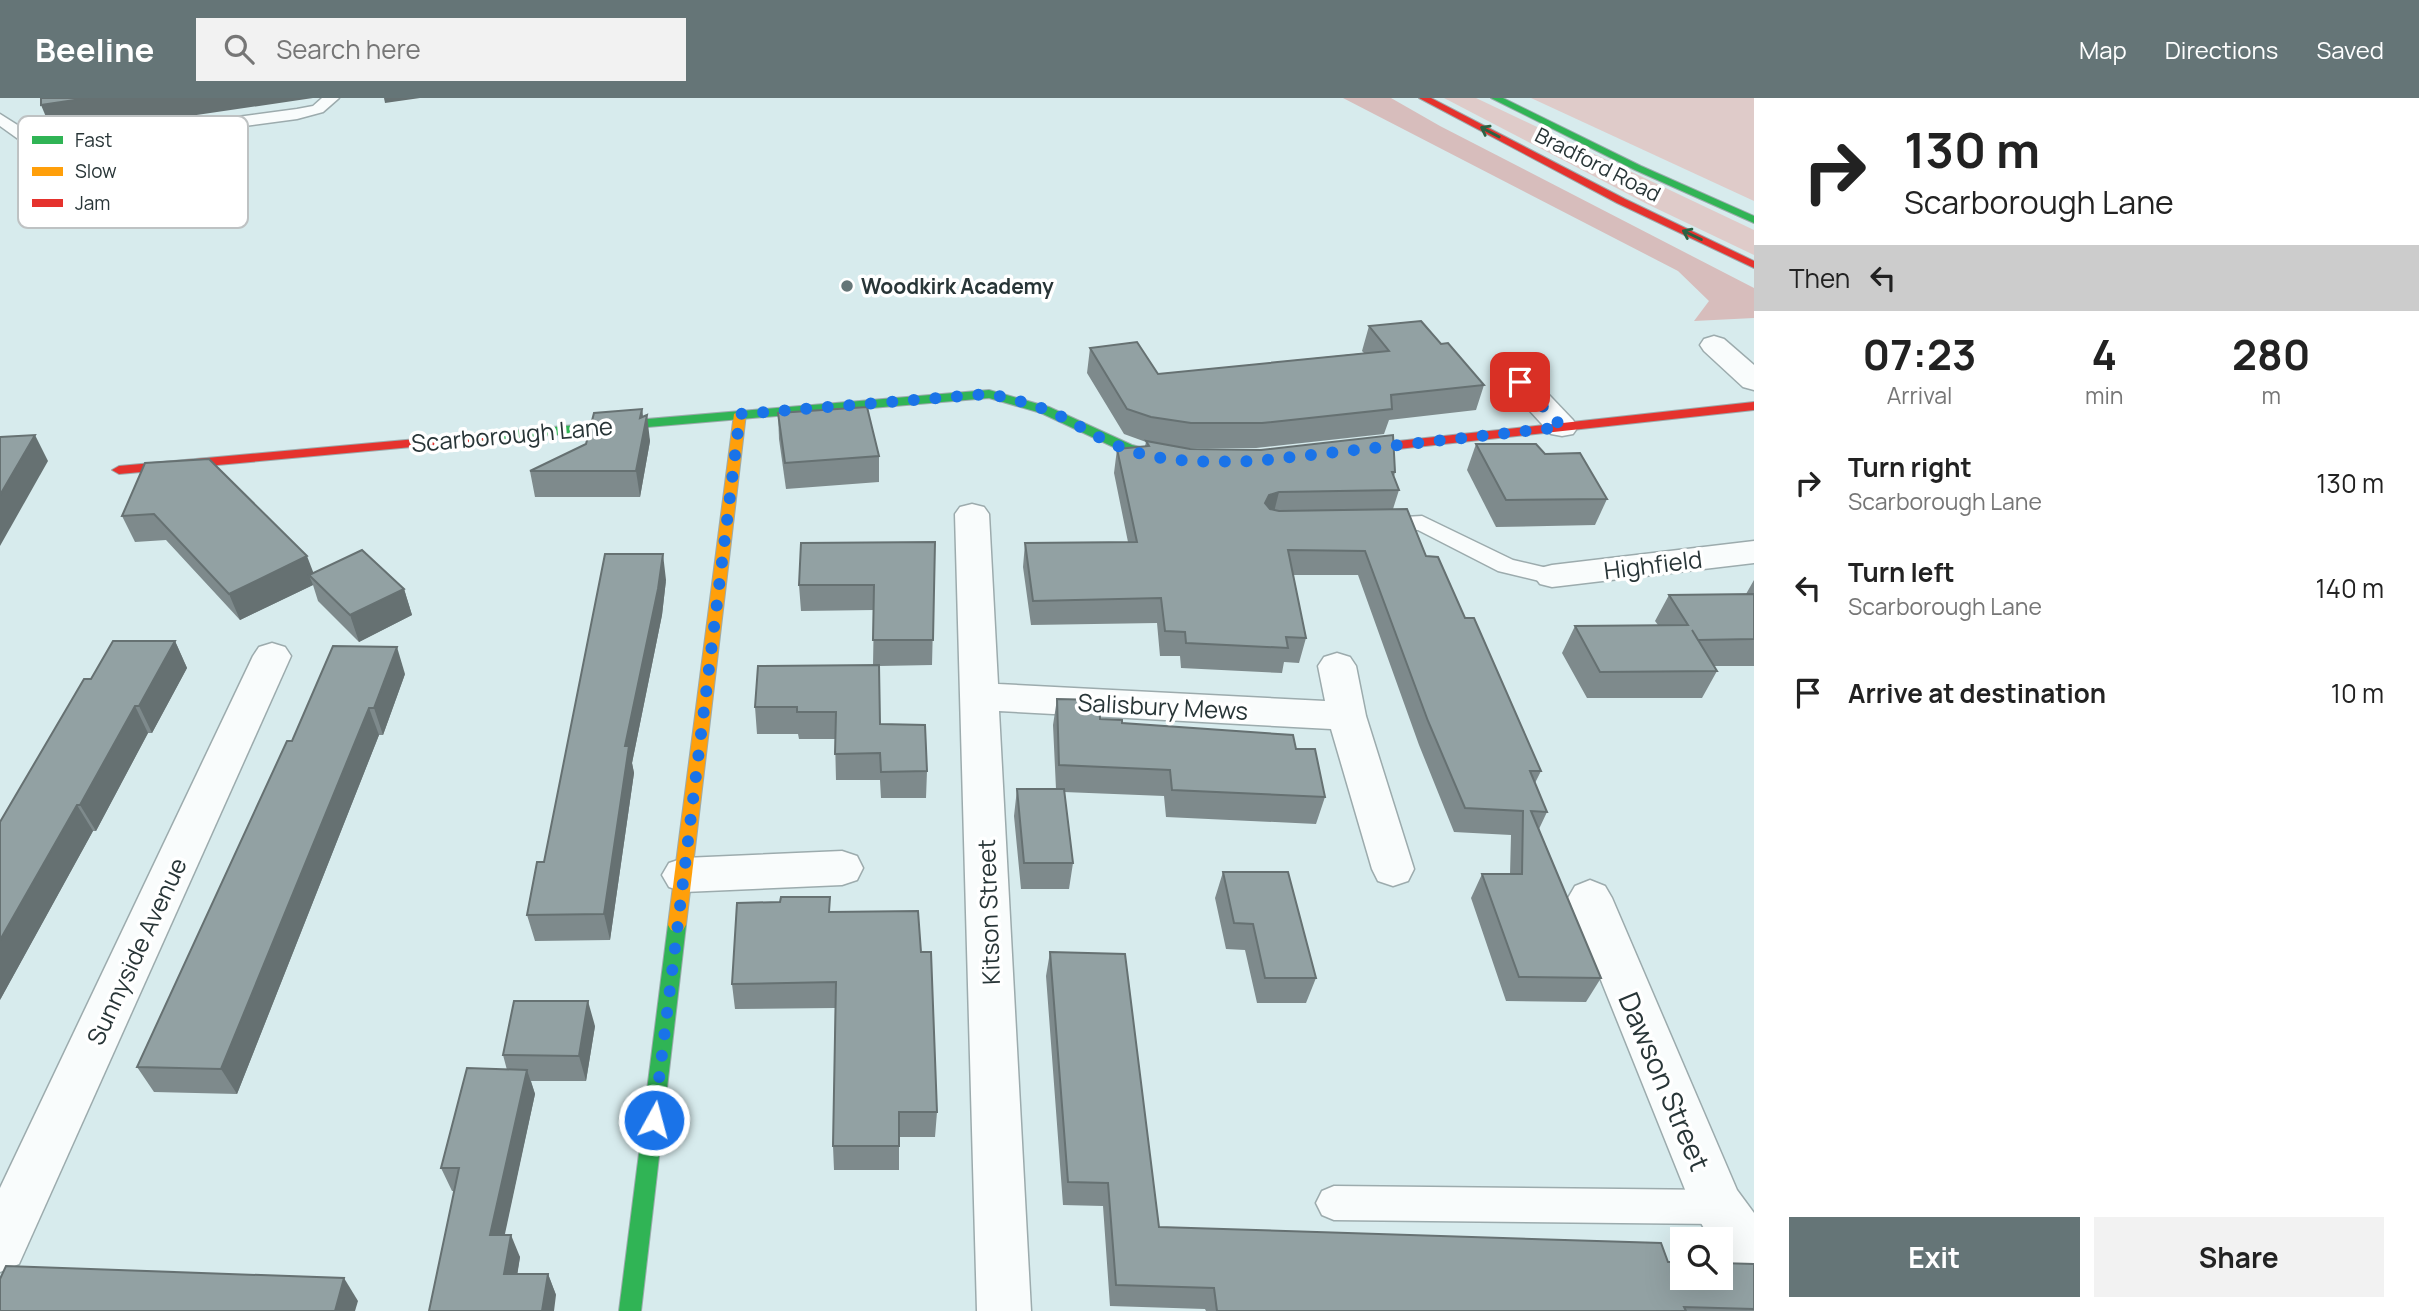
<!DOCTYPE html>
<html lang="en">
<head>
<meta charset="utf-8">
<style>
  :root { --surface:#fff; --page:#f2f2f2; --text:#222; --muted:#767676; --accent:#657577 }
  body { margin:0; font-family:Manrope,sans-serif; background:var(--page); color:var(--text); height:100vh; display:flex; flex-direction:column; font-size:26px; white-space:nowrap }
  * { box-sizing:border-box; margin:0 }
  p { font-size:23px; color:var(--muted) }
  .icon { flex:none; width:38px; height:38px; fill:none; stroke:currentColor; stroke-width:2; stroke-linecap:round; stroke-linejoin:round }
  .map { position:relative; flex:1; overflow:hidden }
  .panel { display:flex; flex-direction:column; background:var(--surface); width:665px }
  .panel>* { flex:none }
  .banner { background:#fff; color:var(--text); overflow:hidden }
  .buttons { position:absolute; left:1670px; top:1129px; display:grid; gap:14px }
  .buttons a { display:grid; place-items:center; width:63px; height:63px; border-radius:0px; background:var(--surface); box-shadow:0 7px 28px #0002; font-size:35px }
  .pin { position:absolute; display:grid; place-items:center; width:60px; height:60px; color:#fff; margin:-30px; border-radius:14px; box-shadow:0 4px 10px #0006 }
  .me { position:absolute; width:77px; margin:-38px; rotate:7deg; stroke-linejoin:round; filter:drop-shadow(0 0 5px #0008) }
  .turn { display:flex; align-items:center; gap:24px; height:147px; padding:0 35px; font-size:32px }
  .turn .icon { width:91px; height:91px; stroke-width:2.5 }
  .turn b { display:block; font-size:49px; line-height:60px }
  .then { display:flex; align-items:center; height:66px; padding:0 35px; background:#0003; gap:14px; font-size:26px }
  .eta { display:flex; justify-content:space-evenly; align-items:center; height:119px; text-align:center }
  .eta b { font-size:42px; font-weight:700; line-height:49px }
  .primary-button { display:flex; gap:14px; margin-top:auto; padding:14px 35px }
  .primary-button a { flex:1; height:80px; border-radius:0px; background:var(--accent); color:#fff; font-size:28px; font-weight:700; line-height:80px; text-align:center }
  .primary-button a+a { background:var(--page); color:var(--text) }
  ul { padding:0; list-style:none }
  li { display:flex; align-items:center; gap:21px; height:105px; padding:0 35px }
  li div { flex:1 }
  li b { display:block; font-size:26px }
  li em { font-style:normal }
  header { display:flex; align-items:center; gap:42px; box-sizing:border-box; height:98px; padding:0 35px; background:var(--accent); color:#fff }
  header strong { font-size:33px }
  nav { display:flex; gap:38px; margin-inline-start:auto; font-size:24px }
  .search { width:490px; height:63px; background:var(--page); display:flex; align-items:center; gap:18px; box-sizing:border-box; padding:0 24px; border-radius:0px; color:var(--muted); font-size:26px }
  main { display:flex; flex:1; min-height:0 }
  .map>svg:first-child { display:block }
</style>
</head>
<body>
<header>
<strong>Beeline</strong>
<div class="search"><svg class="icon" aria-label="search" viewBox="0 0 24 24"><circle cx="10" cy="10" r="6"/><path d="M15 15l6 6"/></svg>Search here</div>
<nav><a>Map</a><a>Directions</a><a>Saved</a></nav>
</header>
<main>
<div class="map">
<svg width="1754" height="1213" viewBox="0 0 1754 1213">
  <rect width="100%" height="100%" fill="#d7ebed"/>
  <!-- green -->
  <g fill="#dfcbc9">
    <path d="M 1444,0 L 1476,0 L 1754,132 L 1754,157 L 1647,106 Z"/>
    <path d="M 1531,0 L 1754,0 L 1754,103 Z"/>
  </g>
  <!-- forest -->
  <path fill="#d7bdbc" d="M 1343,0 L 1391,0 L 1440,28 L 1754,190 L 1754,220 L 1694,223 L 1709,203 L 1678,173 Z"/>
  <g fill="none" stroke-linecap="round" stroke-linejoin="round">
    <defs>
      <g id="lane">
        <path d="M 322,0 L 339,0 L 323,14 L 297,21 L 67,52 L 28,48 L 0,28 L 0,16 L 38,40 L 67,42 L 297,11 L 313,8 Z"/>
        <path d="M 1422,418 L 1513,462 L 1560,473 L 1564,478 L 1560,483 L 1552,486 L 1498,473 L 1418,432 L 1368,431 L 1365,426 L 1368,421 Z"/>
        <path d="M 1334,1088 L 1718,1092 L 1731,1097 L 1736,1109 L 1731,1121 L 1718,1126 L 1334,1122 L 1322,1117 L 1316,1105 L 1322,1093 Z"/>
      </g>
      <g id="street">
        <path d="M 1714,238 L 1724,241 L 1754,267 L 1754,292 L 1743,289 L 1704,253 L 1700,247 L 1704,241 Z"/>
        <path d="M 1520,275 L 1531,278 L 1573,322 L 1578,329 L 1573,336 L 1562,338 L 1551,336 L 1509,290 L 1505,284 L 1509,278 Z"/>
        <path d="M 972,406 L 984,409 L 989,416 L 998,586 L 1325,603 L 1318,568 L 1324,559 L 1337,555 L 1350,559 L 1356,568 L 1366,618 L 1414,771 L 1408,783 L 1393,788 L 1378,783 L 1372,771 L 1331,631 L 999,613 L 1031,1213 L 977,1213 L 955,416 L 960,409 Z"/>
        <path d="M 1754,443 L 1754,465 L 1552,489 L 1540,486 L 1534,478 L 1540,470 L 1552,467 Z"/>
        <path d="M 272,545 L 285,549 L 291,558 L 19,1166 L 0,1174 L 0,1090 L 253,558 L 259,549 Z"/>
        <path d="M 842,753 L 857,758 L 863,770 L 857,782 L 842,787 L 684,794 L 669,789 L 662,777 L 669,765 L 684,760 Z"/>
        <path d="M 1590,782 L 1605,788 L 1612,800 L 1737,1092 L 1754,1115 L 1754,1185 C 1733,1177 1720,1165 1720,1141 L 1710,1141 L 1692,1109 L 1568,800 L 1575,788 Z"/>
      </g>
      <g id="fast">
        <path d="M 1491,0 L 1503,0 L 1641,68 L 1754,118 L 1754,125 L 1635,72 Z"/>
        <path d="M 989,292 L 1049,309 L 1132,347 L 1180,359 L 1182,362 L 1175,366 L 1122,353 L 1041,315 L 989,300 L 483,343 L 477,339 L 483,335 Z"/>
        <path d="M 677,820 L 683,822 L 686,827 L 641,1213 L 619,1213 L 668,827 L 671,822 Z"/>
      </g>
      <path id="slow" d="M 740,312 L 746,316 L 686,827 L 683,832 L 677,834 L 671,832 L 668,827 L 734,316 Z"/>
      <g id="jam">
        <path d="M 1419,0 L 1431,0 L 1625,101 L 1754,163 L 1754,170 L 1617,105 Z"/>
        <path d="M 1754,304 L 1754,312 L 1343,357 L 1337,353 L 1343,349 Z"/>
        <path d="M 483,335 L 489,339 L 488,342 L 119,376 L 112,372 L 119,368 Z"/>
      </g>
    </defs>
    <!-- lane casing -->
    <use href="#lane" stroke="#9cabad" stroke-width="3"/>
    <!-- street casing -->
    <use href="#street" stroke="#9cabad" stroke-width="3"/>
    <!-- fast casing -->
    <use href="#fast" stroke="#9cabad" stroke-width="2"/>
    <!-- slow casing -->
    <use href="#slow" stroke="#9cabad" stroke-width="2"/>
    <!-- jam casing -->
    <use href="#jam" stroke="#9cabad" stroke-width="2"/>
    <!-- lane -->
    <use href="#lane" fill="#f9fcfc" fill-rule="evenodd"/>
    <!-- street -->
    <use href="#street" fill="#f9fcfc" fill-rule="evenodd"/>
    <!-- fast -->
    <use href="#fast" fill="#30b455" fill-rule="evenodd"/>
    <!-- slow -->
    <use href="#slow" fill="#ff9f0a" fill-rule="evenodd"/>
    <!-- jam -->
    <use href="#jam" fill="#e5322d" fill-rule="evenodd"/>
  </g>
  <!-- wall -->
  <g fill="#7e8a8c">
    <path d="M 1369,228 L 1441,246 L 1484,287 L 1476,312 L 1389,322 L 1384,336 L 1256,350 L 1189,350 L 1395,374 L 1394,379 L 1399,392 L 1393,411 L 1426,458 L 1465,520 L 1541,673 L 1535,685 L 1547,714 L 1539,731 L 1601,880 L 1586,904 L 1506,903 L 1471,800 L 1482,776 L 1510,776 L 1511,737 L 1454,734 L 1419,647 L 1358,477 L 1293,477 L 1306,540 L 1299,565 L 1284,564 L 1282,575 L 1181,570 L 1180,558 L 1160,558 L 1157,525 L 1031,527 L 1023,469 L 1025,445 L 1128,444 L 1114,375 L 1117,351 L 1145,348 L 1146,344 L 1124,336 L 1087,275 L 1090,250 L 1158,276 L 1364,255 L 1362,253 Z"/>
    <path d="M 642,311 L 643,319 L 650,343 L 640,399 L 535,399 L 530,373 L 586,346 Z"/>
    <path d="M 778,315 L 879,358 L 879,384 L 786,391 L 779,341 Z"/>
    <path d="M 1476,346 L 1545,356 L 1607,401 L 1595,427 L 1496,429 L 1467,372 Z"/>
    <path d="M 145,365 L 313,475 L 404,491 L 412,517 L 359,544 L 318,503 L 313,487 L 240,522 L 166,442 L 135,444 L 122,418 Z"/>
    <path d="M 935,444 L 932,567 L 879,568 L 880,626 L 927,673 L 926,700 L 881,700 L 880,682 L 836,682 L 835,641 L 799,641 L 798,636 L 757,636 L 755,609 L 873,567 L 874,512 L 801,513 L 799,487 Z"/>
    <path d="M 666,482 L 662,517 L 632,665 L 634,675 L 610,842 L 535,843 L 527,817 L 544,764 Z"/>
    <path d="M 1754,482 L 1754,568 L 1714,568 L 1717,573 L 1702,600 L 1587,600 L 1562,555 L 1575,528 L 1658,527 L 1655,523 L 1669,497 L 1746,496 Z"/>
    <path d="M 175,543 L 187,570 L 152,635 L 148,635 L 96,733 L 93,733 L 0,902 L 91,581 Z"/>
    <path d="M 405,576 L 383,637 L 379,637 L 237,996 L 154,994 L 137,969 L 292,643 Z"/>
    <path d="M 1057,601 L 1100,621 L 1296,651 L 1325,699 L 1316,726 L 1166,719 L 1164,698 L 1064,694 L 1073,765 L 1069,791 L 1021,791 L 1014,718 L 1017,691 L 1056,691 L 1053,627 Z"/>
    <path d="M 1223,774 L 1316,880 L 1306,905 L 1257,905 L 1245,852 L 1226,851 L 1215,800 Z"/>
    <path d="M 830,814 L 921,854 L 937,1014 L 935,1039 L 899,1039 L 899,1072 L 834,1072 L 833,1048 L 835,910 L 735,911 L 732,886 Z"/>
    <path d="M 1050,854 L 1159,1129 L 1668,1164 L 1754,1166 L 1754,1213 L 1206,1213 L 1205,1211 L 1110,1208 L 1103,1108 L 1063,1107 L 1046,878 Z"/>
    <path d="M 595,928 L 586,983 L 531,983 L 535,996 L 504,1137 L 520,1159 L 517,1176 L 548,1176 L 556,1197 L 429,1213 L 454,1093 L 452,1093 L 441,1070 L 507,972 L 503,957 Z"/>
  </g>
  <!-- shaded-wall -->
  <g fill="#667172">
    <path d="M 88,0 L 313,0 L 54,38 L 41,7 Z"/>
    <path d="M 384,0 L 420,0 L 385,5 Z"/>
    <path d="M 642,311 L 644,329 L 647,317 L 650,343 L 640,399 L 636,373 L 640,320 Z"/>
    <path d="M 35,337 L 48,363 L 0,448 L 0,397 Z"/>
    <path d="M 1279,394 L 1273,418 L 1265,405 L 1269,397 Z"/>
    <path d="M 663,456 L 666,482 L 662,517 L 632,665 L 634,675 L 610,842 L 604,816 L 625,648 Z"/>
    <path d="M 307,458 L 317,484 L 309,477 L 313,487 L 240,522 L 229,496 Z"/>
    <path d="M 404,491 L 412,517 L 359,544 L 350,517 Z"/>
    <path d="M 175,543 L 187,570 L 152,635 L 139,608 Z"/>
    <path d="M 397,549 L 405,576 L 383,637 L 374,610 Z"/>
    <path d="M 135,608 L 148,635 L 96,733 L 80,707 Z"/>
    <path d="M 369,610 L 379,637 L 237,996 L 221,971 Z"/>
    <path d="M 77,707 L 93,733 L 0,902 L 0,842 Z"/>
    <path d="M 588,903 L 595,928 L 586,983 L 579,958 Z"/>
    <path d="M 527,972 L 535,996 L 500,1159 L 490,1137 Z"/>
    <path d="M 511,1137 L 520,1159 L 514,1198 L 504,1176 Z"/>
    <path d="M 548,1176 L 556,1197 L 554,1213 L 542,1213 Z"/>
    <path d="M 344,1180 L 358,1203 L 355,1213 L 335,1213 Z"/>
  </g>
  <!-- building -->
  <g fill="#92a1a3" stroke="#667172" stroke-width="2">
    <path d="M 41,0 L 88,0 L 41,7 Z"/>
    <path d="M 1421,223 L 1441,246 L 1448,245 L 1484,287 L 1391,297 L 1392,311 L 1262,325 L 1191,325 L 1151,319 L 1127,311 L 1090,250 L 1137,244 L 1158,276 L 1389,253 L 1369,228 Z"/>
    <path d="M 867,309 L 879,358 L 785,365 L 778,315 Z"/>
    <path d="M 642,311 L 640,320 L 647,317 L 636,373 L 530,373 L 586,346 L 594,315 Z"/>
    <path d="M 35,337 L 0,397 L 0,339 Z"/>
    <path d="M 1393,337 L 1395,374 L 1392,374 L 1399,392 L 1279,394 L 1269,397 L 1265,405 L 1270,411 L 1279,413 L 1407,411 L 1426,458 L 1438,459 L 1465,520 L 1474,520 L 1541,673 L 1530,673 L 1547,714 L 1531,713 L 1601,880 L 1519,879 L 1482,776 L 1522,776 L 1523,713 L 1465,710 L 1428,623 L 1365,453 L 1288,452 L 1306,540 L 1286,539 L 1288,550 L 1186,545 L 1185,534 L 1165,533 L 1161,500 L 1033,503 L 1025,445 L 1137,444 L 1117,351 L 1149,348 L 1146,343 L 1190,351 L 1261,352 Z"/>
    <path d="M 1476,346 L 1536,346 L 1545,356 L 1580,355 L 1607,401 L 1506,402 Z"/>
    <path d="M 209,361 L 307,458 L 229,496 L 154,416 L 122,418 L 145,365 Z"/>
    <path d="M 935,444 L 933,542 L 873,542 L 874,487 L 799,487 L 801,445 Z"/>
    <path d="M 362,452 L 404,491 L 350,517 L 309,477 Z"/>
    <path d="M 605,456 L 663,456 L 658,491 L 625,648 L 629,648 L 604,816 L 527,817 L 537,764 L 544,764 Z"/>
    <path d="M 1754,496 L 1754,541 L 1698,542 L 1692,532 L 1717,573 L 1600,574 L 1575,528 L 1688,527 L 1669,497 Z"/>
    <path d="M 113,543 L 175,543 L 139,608 L 135,608 L 80,707 L 77,707 L 0,842 L 0,724 L 84,581 L 91,581 Z"/>
    <path d="M 333,548 L 397,549 L 374,610 L 369,610 L 221,971 L 137,969 L 287,643 L 292,643 Z"/>
    <path d="M 879,567 L 880,626 L 925,627 L 927,673 L 881,674 L 880,655 L 835,656 L 836,614 L 797,614 L 797,609 L 755,609 L 758,568 Z"/>
    <path d="M 1057,601 L 1099,602 L 1100,621 L 1122,622 L 1122,625 L 1293,637 L 1296,651 L 1315,651 L 1325,699 L 1172,692 L 1170,672 L 1059,667 Z"/>
    <path d="M 1017,691 L 1064,691 L 1073,765 L 1024,765 Z"/>
    <path d="M 1223,774 L 1288,774 L 1316,880 L 1265,880 L 1253,826 L 1234,825 Z"/>
    <path d="M 781,799 L 830,799 L 829,814 L 918,813 L 921,854 L 931,854 L 937,1014 L 899,1014 L 899,1048 L 833,1048 L 836,884 L 732,886 L 737,805 L 780,804 Z"/>
    <path d="M 1050,854 L 1125,856 L 1159,1129 L 1661,1145 L 1668,1164 L 1682,1164 L 1682,1180 L 1720,1180 L 1720,1165 L 1754,1166 L 1754,1211 L 1684,1209 L 1686,1213 L 1217,1213 L 1214,1190 L 1116,1187 L 1108,1085 L 1068,1084 Z"/>
    <path d="M 514,903 L 588,903 L 579,958 L 503,957 Z"/>
    <path d="M 467,970 L 527,972 L 490,1137 L 511,1137 L 504,1176 L 548,1176 L 542,1213 L 429,1213 L 459,1070 L 441,1070 Z"/>
    <path d="M 6,1168 L 344,1180 L 335,1213 L 0,1213 L 0,1181 Z"/>
  </g>
  <!-- one-way arrows -->
  <defs><path id="oneway-shaft" d="M-6 0H5M1.5-3L5.5 0L1.5 3" fill="none" stroke-width="1.6" stroke-linecap="round" stroke-linejoin="round" transform="scale(1.75)"/></defs>
  <g stroke="#2b6142">
    <use href="#oneway-shaft" transform="translate(1490 34) rotate(-152)"/>
    <use href="#oneway-shaft" transform="translate(1692 137) rotate(-154)"/>
  </g>
  <g fill="none" stroke-linecap="round" stroke-linejoin="round">
    <!-- route -->
    <path stroke="#1a73e8" stroke-width="12" stroke-dasharray="0 21.6" d="M 654,1022 L 740,316 L 989,296 C 1013,301 1034,306 1056,316 C 1077,326 1097,340 1118,348 C 1162,366 1209,364 1256,363 L 1562,329 L 1520,284"/>
  </g>
  <!-- markers -->
  <circle fill="#657577" stroke="#fff" stroke-width="2.5" cx="847" cy="188" r="7"/>
  <g text-anchor="middle" dominant-baseline="central" stroke-width="7" stroke-linejoin="round" paint-order="stroke">
    <!-- far-street labels -->
    <g font-size="21" fill="#283537" stroke="#fff">
      <text transform="translate(1598 66) rotate(27)">Bradford Road</text>
    </g>
    <!-- far-poi labels -->
    <g font-size="21" font-weight="bold" fill="#283537" stroke="#fff" text-anchor="start">
      <text x="861" y="188">Woodkirk Academy</text>
    </g>
    <!-- street labels -->
    <g font-size="24" fill="#283537" stroke="#fff">
      <text transform="translate(512 336) rotate(-5)">Scarborough Lane</text>
      <text transform="translate(1653 466) rotate(-7)">Highfield</text>
      <text transform="translate(1163 608) rotate(3)">Salisbury Mews</text>
      <text transform="translate(988 814) rotate(-92)">Kitson Street</text>
      <text transform="translate(136 853) rotate(-65)">Sunnyside Avenue</text>
    </g>
    <!-- near-street labels -->
    <g font-size="28" fill="#283537" stroke="#fff">
      <text transform="translate(1665 983) rotate(67)">Dawson Street</text>
    </g>
  </g>
  <!-- legend -->
  <rect x="18" y="18" width="230" height="112" rx="10" fill="#fff" stroke="#bec2c3" stroke-width="2"/>
  <rect x="32" y="38" width="31" height="8" fill="#30b455"/>
  <rect x="32" y="69" width="31" height="9" fill="#ff9f0a"/>
  <rect x="32" y="101" width="31" height="8" fill="#e5322d"/>
  <g font-size="19" fill="#283537">
    <text x="75" y="49">Fast</text>
    <text x="75" y="80">Slow</text>
    <text x="75" y="112">Jam</text>
  </g>
</svg>
<div class="buttons">
<a><svg class="icon" aria-label="search" viewBox="0 0 24 24"><circle cx="10" cy="10" r="6"/><path d="M15 15l6 6"/></svg></a>
</div>
<div class="pin" style="left:1520px;top:284px;background:#d93025"><svg class="icon" aria-label="arrive" viewBox="0 0 24 24"><path d="M6 21V4h12l-3 4 3 4H6"/></svg></div>
<svg class="me" style="left:654px;top:1022px" viewBox="-20 -20 40 40"><circle r="17" fill="#1a73e8" stroke="#fff" stroke-width="3"/><path d="M0-11L8 9 0 5-8 9z" fill="#fff"/></svg>
</div>
<section class="panel">
<div class="banner">
<div class="turn"><svg class="icon" aria-label="right" viewBox="0 0 24 24"><path d="M7 20v-9h11M14 6l5 5-5 5"/></svg><div><b>130 m</b>Scarborough Lane</div></div>
<div class="then">Then<svg class="icon" aria-label="left" viewBox="0 0 24 24"><path d="M17 20v-9H6M10 6l-5 5 5 5"/></svg></div>
</div>
<div class="eta">
<div><b>07:23</b><p>Arrival</p></div>
<div><b>4</b><p>min</p></div>
<div><b>280</b><p>m</p></div>
</div>
<ul>
<li><svg class="icon" aria-label="right" viewBox="0 0 24 24"><path d="M7 20v-9h11M14 6l5 5-5 5"/></svg><div><b>Turn right</b><p>Scarborough Lane</p></div><em>130 m</em></li>
<li><svg class="icon" aria-label="left" viewBox="0 0 24 24"><path d="M17 20v-9H6M10 6l-5 5 5 5"/></svg><div><b>Turn left</b><p>Scarborough Lane</p></div><em>140 m</em></li>
<li><svg class="icon" aria-label="arrive" viewBox="0 0 24 24"><path d="M6 21V4h12l-3 4 3 4H6"/></svg><div><b>Arrive at destination</b></div><em>10 m</em></li>
</ul>
<div class="primary-button"><a>Exit</a><a>Share</a></div>
</section>
</main>
</body>
</html>
